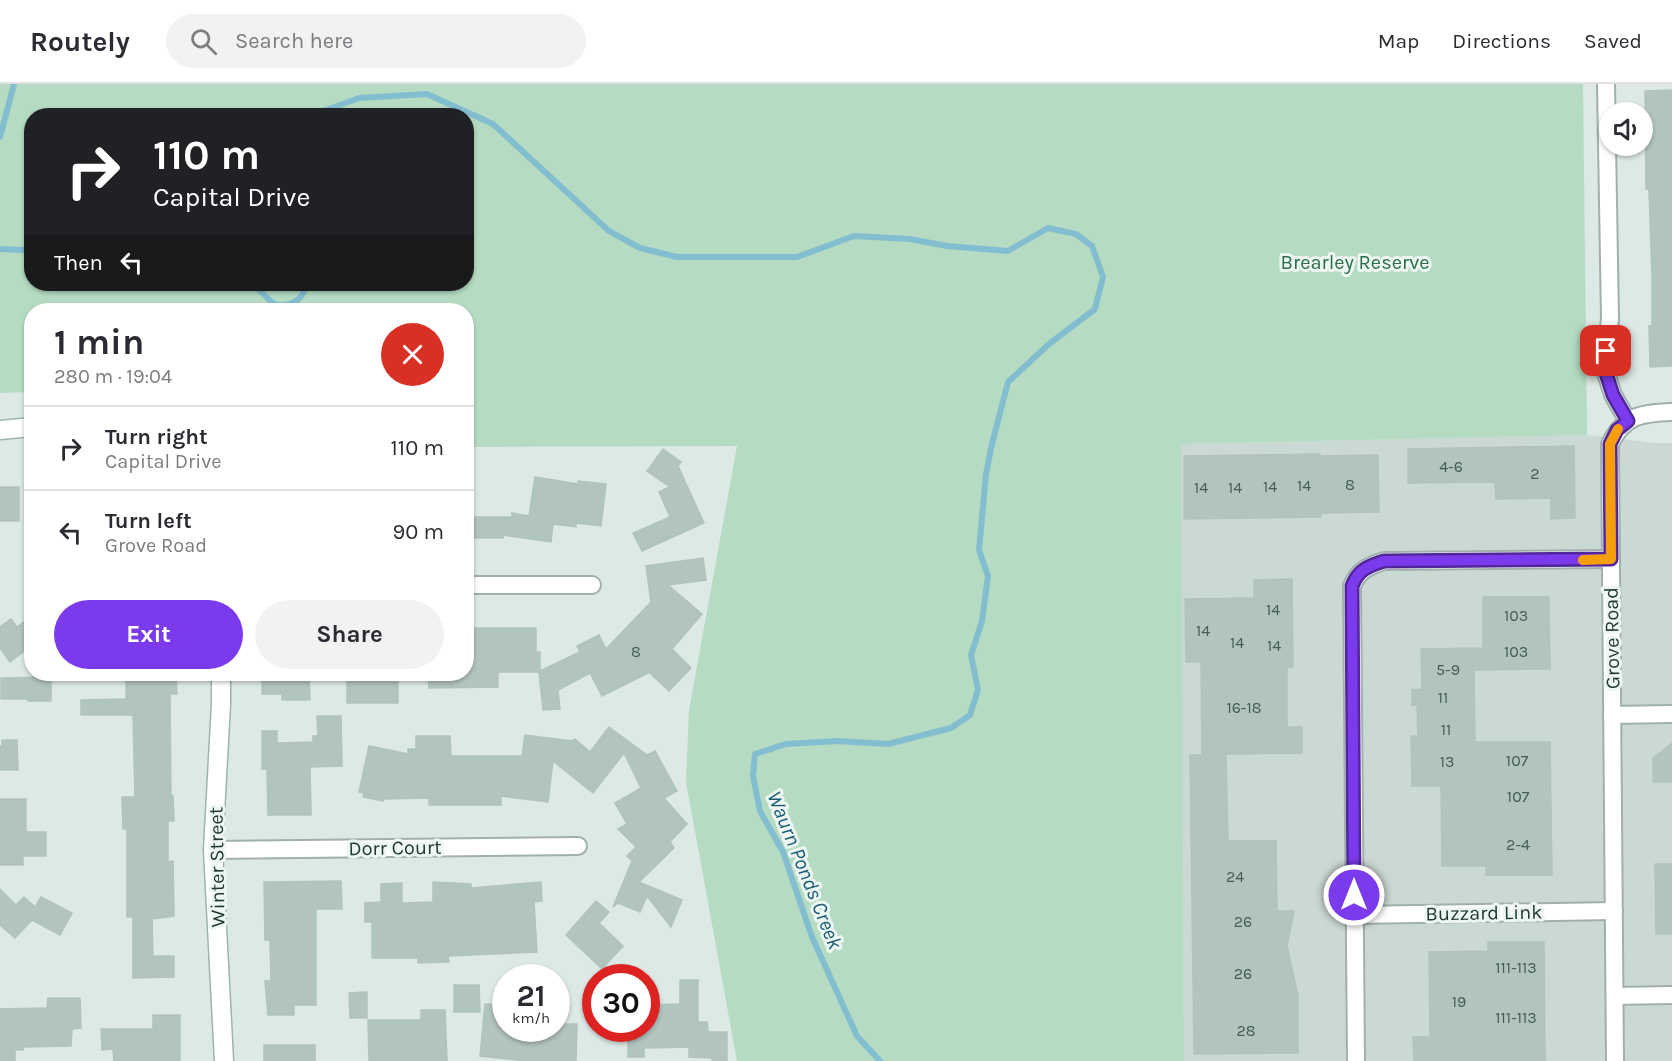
<!DOCTYPE html>
<html lang="en">
<head>
<meta charset="utf-8">
<style>
  :root { --surface:#fff; --page:#f2f2f3; --text:#2b2b33; --muted:#7c7c81; --line:#e1e1e2; --accent:#7c3aed }
  body { margin:0; font-family:Karla,sans-serif; background:var(--page); color:var(--text); height:100vh; display:flex; flex-direction:column; font-size:22px; white-space:nowrap }
  * { box-sizing:border-box; margin:0 }
  p { font-size:20px; color:var(--muted) }
  .icon { flex:none; width:33px; height:33px; fill:none; stroke:currentColor; stroke-width:2; stroke-linecap:round; stroke-linejoin:round }
  .map { position:relative; flex:1; overflow:hidden }
  .panel { position:absolute; left:24px; top:219px; width:450px; height:378px; display:flex; flex-direction:column; background:var(--surface); border-radius:24px; box-shadow:0 2px 4px #0004 }
  .panel>* { flex:none }
  .banner { position:absolute; left:24px; top:24px; width:450px; height:183px; border-radius:24px; box-shadow:0 2px 4px #0004; background:#202124; color:#fff; overflow:hidden }
  .buttons { position:absolute; left:1599px; top:18px; display:grid; gap:12px }
  .buttons a { display:grid; place-items:center; width:54px; height:54px; border-radius:50%; background:var(--surface); box-shadow:0 2px 4px #0004; font-size:30px }
  .speed { position:absolute; left:492px; top:880px; display:flex; gap:12px; font-size:30px; font-weight:700; text-align:center }
  .speed>* { display:grid; place-content:center; width:78px; height:78px; border-radius:50%; background:var(--surface); box-shadow:0 2px 4px #0004; line-height:1 }
  .speed small { font-size:15px; font-weight:400 }
  .speed .limit { border:9px solid #d22; background:#fff; color:#111 }
  .pin { position:absolute; display:grid; place-items:center; width:51px; height:51px; color:#fff; margin:-26px; border-radius:12px; box-shadow:0 3px 9px #0006 }
  .me { position:absolute; width:66px; margin:-33px; rotate:0deg; stroke-linejoin:round; filter:drop-shadow(0 0 4px #0008) }
  .turn { display:flex; align-items:center; gap:21px; height:126px; padding:0 30px; font-size:27px }
  .turn .icon { width:78px; height:78px; stroke-width:2.5 }
  .turn b { display:block; font-size:42px; line-height:51px }
  .then { display:flex; align-items:center; height:57px; padding:0 30px; background:#0003; gap:12px; font-size:22px }
  .round { display:grid; place-items:center; flex:none; width:63px; height:63px; border-radius:32px; background:var(--page) }
  .headline { display:flex; align-items:center; justify-content:space-between; height:102px; padding:0 30px }
  h1 { font-size:36px; font-weight:700; line-height:45px }
  .action { display:flex; gap:12px; margin-top:auto; padding:12px 30px }
  .action a { flex:1; height:69px; border-radius:36px; background:var(--accent); color:#fff; font-size:24px; font-weight:700; line-height:69px; text-align:center }
  .action a+a { background:var(--page); color:var(--text) }
  ul { padding:0; list-style:none }
  li { display:flex; align-items:center; gap:18px; height:84px; padding:0 30px; border-top:2px solid var(--line) }
  li div { flex:1 }
  li b { display:block; font-size:22px }
  li em { font-style:normal }
  header { display:flex; align-items:center; gap:36px; box-sizing:border-box; height:84px; padding:0 30px; background:var(--surface); border-bottom:2px solid var(--line) }
  header strong { font-size:28px }
  nav { display:flex; gap:33px; margin-inline-start:auto; font-size:21px }
  .search { width:420px; height:54px; background:var(--page); display:flex; align-items:center; gap:15px; box-sizing:border-box; padding:0 21px; border-radius:33px; color:var(--muted); font-size:22px }
  .map>svg:first-child { display:block }
</style>
</head>
<body>
<header>
<strong>Routely</strong>
<div class="search"><svg class="icon" aria-label="search" viewBox="0 0 24 24"><circle cx="10" cy="10" r="6"/><path d="M15 15l6 6"/></svg>Search here</div>
<nav><a>Map</a><a>Directions</a><a>Saved</a></nav>
</header>
<div class="map">
<svg width="1672" height="977" viewBox="0 0 1672 977">
  <rect width="100%" height="100%" fill="#dde9e5"/>
  <!-- built -->
  <path fill="#cbd9d4" d="M 1587,351 L 1656,359 L 1672,359 L 1672,977 L 1184,977 L 1180,360 Z"/>
  <!-- green -->
  <path fill="#b5dbc2" fill-rule="evenodd" d="M 0,0 L 1583,0 L 1587,351 L 1181,360 L 1184,977 L 737,977 L 686,698 L 689,626 L 737,362 L 467,363 L 466,226 L 32,226 L 31,308 L 0,309 ZM 32,32 L 466,32 L 466,200 L 32,200 Z"/>
  <g fill="none" stroke-linecap="round" stroke-linejoin="round">
    <!-- stream -->
    <g stroke="#83bed0" stroke-width="6">
      <path d="M 317,32 L 318,29 L 359,14 L 427,10 L 493,40 L 609,147 L 640,164 L 677,173 L 797,173 L 854,152 L 910,155 L 947,162 L 1008,167 L 1048,144 L 1076,150 L 1092,162 L 1103,193 L 1095,225 L 1049,260 L 1008,298 L 992,360 L 986,390 L 979,466 L 988,492 L 982,537 L 971,571 L 978,606 L 970,631 L 951,644 L 888,660 L 837,657 L 786,660 L 755,670 L 753,692 L 760,727 L 783,768 L 812,853 L 857,952 L 880,977"/>
      <path d="M 0,53 L 14,0"/>
      <path d="M 0,165 L 24,166 L 32,162"/>
      <path d="M 249,200 C 267,205 269,231 294,218 C 302,214 305,208 307,200"/>
    </g>
  </g>
  <!-- building -->
  <g fill="#b2c4be" stroke="#b0c3bc" stroke-width="1.5">
    <path d="M 1672,6 L 1672,282 L 1650,283 L 1649,242 L 1652,242 L 1652,193 L 1649,105 L 1646,105 L 1645,7 Z"/>
    <path d="M 1574,362 L 1575,434 L 1551,435 L 1551,414 L 1496,415 L 1495,398 L 1408,399 L 1408,365 Z"/>
    <path d="M 663,365 L 681,378 L 678,382 L 704,439 L 642,467 L 633,449 L 670,433 L 659,408 L 670,403 L 647,387 Z"/>
    <path d="M 1320,370 L 1320,372 L 1378,371 L 1379,428 L 1321,429 L 1321,433 L 1184,435 L 1184,372 Z"/>
    <path d="M 535,393 L 578,400 L 578,397 L 606,400 L 601,442 L 576,439 L 576,443 L 553,440 L 551,458 L 503,451 L 503,454 L 466,454 L 466,433 L 512,433 L 512,429 L 529,432 Z"/>
    <rect x="0" y="403" width="19" height="34"/>
    <path d="M 703,474 L 706,496 L 668,501 L 702,530 L 672,565 L 691,584 L 669,607 L 650,589 L 652,587 L 602,612 L 590,589 L 558,606 L 560,625 L 543,626 L 539,588 L 498,588 L 498,603 L 429,604 L 428,590 L 466,590 L 466,544 L 536,544 L 536,568 L 540,568 L 540,587 L 580,568 L 577,562 L 599,551 L 606,565 L 651,518 L 646,482 Z"/>
    <path d="M 1292,495 L 1293,583 L 1287,583 L 1287,643 L 1302,643 L 1302,669 L 1226,670 L 1228,757 L 1276,757 L 1277,827 L 1294,827 L 1287,862 L 1298,912 L 1298,969 L 1194,970 L 1190,671 L 1202,671 L 1201,578 L 1186,578 L 1185,515 L 1254,514 L 1254,496 Z"/>
    <path d="M 1483,513 L 1549,513 L 1550,585 L 1474,586 L 1475,658 L 1550,658 L 1552,791 L 1486,791 L 1486,782 L 1442,782 L 1441,702 L 1412,702 L 1411,652 L 1418,652 L 1417,621 L 1412,621 L 1412,606 L 1422,605 L 1421,565 L 1483,564 Z"/>
    <path d="M 32,532 L 32,561 L 10,578 L 0,564 L 0,543 L 11,535 L 17,543 Z"/>
    <path d="M 138,590 L 162,590 L 162,593 L 176,592 L 177,610 L 170,610 L 171,712 L 173,712 L 174,737 L 168,737 L 168,778 L 173,777 L 174,832 L 152,835 L 153,872 L 174,872 L 174,893 L 133,894 L 133,833 L 127,833 L 127,745 L 123,745 L 122,713 L 135,713 L 133,631 L 81,631 L 81,616 L 126,615 L 126,596 L 139,595 Z"/>
    <path d="M 262,590 L 309,590 L 310,616 L 282,616 L 282,610 L 262,610 Z"/>
    <path d="M 376,590 L 398,590 L 398,619 L 347,619 L 347,591 L 376,592 Z"/>
    <path d="M 51,593 L 51,617 L 28,617 L 29,615 L 1,615 L 1,594 Z"/>
    <path d="M 317,632 L 341,632 L 342,682 L 310,683 L 311,731 L 268,731 L 267,685 L 262,685 L 262,647 L 277,647 L 277,659 L 313,658 L 313,652 L 318,652 Z"/>
    <path d="M 609,643 L 647,671 L 655,667 L 677,707 L 664,714 L 687,740 L 670,758 L 674,764 L 639,798 L 682,816 L 671,843 L 647,812 L 640,828 L 618,819 L 613,823 L 632,777 L 627,772 L 636,763 L 618,745 L 627,740 L 615,719 L 641,704 L 624,669 L 593,709 L 553,677 L 548,718 L 501,712 L 501,721 L 429,721 L 429,714 L 383,715 L 383,717 L 363,713 L 364,709 L 359,708 L 369,662 L 408,670 L 408,665 L 416,665 L 416,652 L 450,652 L 451,672 L 522,672 L 525,651 L 572,657 L 575,655 L 590,668 Z"/>
    <path d="M 2,656 L 17,656 L 18,686 L 0,686 L 0,662 L 2,662 Z"/>
    <path d="M 1672,659 L 1672,698 L 1653,698 L 1653,674 Z"/>
    <path d="M 0,715 L 26,715 L 26,748 L 46,748 L 46,772 L 23,772 L 23,781 L 0,781 Z"/>
    <path d="M 1655,780 L 1672,780 L 1672,850 L 1656,850 Z"/>
    <path d="M 341,797 L 342,825 L 316,825 L 316,921 L 294,921 L 294,931 L 268,931 L 265,897 L 271,897 L 270,856 L 265,856 L 264,798 Z"/>
    <path d="M 433,798 L 471,800 L 471,804 L 541,798 L 542,817 L 534,818 L 537,868 L 448,872 L 449,878 L 418,879 L 418,874 L 372,874 L 372,838 L 365,838 L 365,819 L 381,818 L 381,800 L 402,799 L 402,819 L 433,818 Z"/>
    <path d="M 0,805 L 16,821 L 24,813 L 35,823 L 41,813 L 72,829 L 60,851 L 32,836 L 15,854 L 0,841 Z"/>
    <path d="M 596,817 L 609,828 L 599,839 L 623,862 L 602,885 L 566,851 Z"/>
    <path d="M 1488,858 L 1544,858 L 1545,977 L 1414,977 L 1413,953 L 1430,953 L 1429,868 L 1488,867 Z"/>
    <path d="M 680,896 L 698,896 L 698,938 L 707,938 L 708,948 L 727,948 L 727,977 L 712,977 L 712,974 L 689,973 L 689,963 L 644,964 L 644,973 L 628,973 L 628,954 L 641,954 L 641,945 L 646,945 L 646,921 L 680,920 Z"/>
    <path d="M 454,901 L 479,901 L 480,928 L 454,928 Z"/>
    <path d="M 367,908 L 367,934 L 350,934 L 349,909 Z"/>
    <path d="M 48,914 L 80,914 L 81,944 L 72,945 L 71,962 L 23,963 L 23,966 L 15,966 L 15,977 L 0,977 L 0,925 L 47,924 Z"/>
    <path d="M 485,920 L 502,921 L 500,943 L 506,945 L 549,948 L 549,945 L 556,945 L 556,940 L 577,940 L 576,977 L 526,977 L 480,972 Z"/>
    <path d="M 421,926 L 445,926 L 447,977 L 369,977 L 368,936 L 421,936 Z"/>
    <path d="M 153,931 L 180,931 L 180,977 L 114,977 L 113,965 L 102,966 L 101,945 L 153,945 Z"/>
    <rect x="264" y="961" width="51" height="16"/>
  </g>
  <g fill="none" stroke-linecap="round" stroke-linejoin="round">
    <defs>
      <g id="street">
        <path d="M 1606,0 L 1610,235 L 1604,283 L 1613,311 L 1628,337"/>
        <path d="M 466,501 L 592,501"/>
        <path d="M 1612,631 L 1672,630"/>
        <path d="M 213,766 L 578,762"/>
        <path d="M 1354,831 L 1614,827"/>
        <path d="M 1615,912 L 1672,911"/>
        <path d="M 1356,977 L 1352,502 C 1358,487 1368,482 1384,477 L 1611,475"/>
        <path d="M 1615,977 L 1610,360 C 1624,331 1642,329 1672,328"/>
      </g>
      <g id="secondary">
        <path d="M 0,346 L 32,343"/>
        <path d="M 221,590 L 221,620 L 213,766 L 224,977"/>
      </g>
    </defs>
    <!-- street casing -->
    <use href="#street" stroke="#a0b0ac" stroke-width="20"/>
    <!-- secondary casing -->
    <use href="#secondary" stroke="#9cb5ae" stroke-width="21"/>
    <!-- street -->
    <use href="#street" stroke="#fff" stroke-width="16"/>
    <!-- secondary -->
    <use href="#secondary" stroke="#fff" stroke-width="18"/>
  </g>
  <g fill="none" stroke-linecap="round" stroke-linejoin="round">
    <defs>
      <path id="route" d="M 1354,811 L 1352,502 C 1358,486 1368,482 1384,477 L 1611,475 L 1610,360 L 1617,346 L 1628,337 L 1613,311 L 1604,283 L 1606,267"/>
    </defs>
    <!-- route casing -->
    <use href="#route" stroke="#51269a" stroke-width="15"/>
    <!-- route -->
    <use href="#route" stroke="#7c3aed" stroke-width="10"/>
    <!-- slow -->
    <path stroke="#f59e0b" stroke-width="10" d="M 1583,476 L 1611,475 L 1610,360 L 1618,345"/>
  </g>
  <g text-anchor="middle" dominant-baseline="central" stroke-width="6" stroke-linejoin="round" paint-order="stroke">
    <!-- number labels -->
    <g font-size="16" fill="#445b56">
      <text x="1451" y="382">4-6</text>
      <text x="1535" y="389">2</text>
      <text x="1350" y="400">8</text>
      <text x="1304" y="401">14</text>
      <text x="1270" y="402">14</text>
      <text x="1201" y="403">14</text>
      <text x="1235" y="403">14</text>
      <text x="1273" y="525">14</text>
      <text x="1516" y="531">103</text>
      <text x="1203" y="546">14</text>
      <text x="1237" y="558">14</text>
      <text x="1274" y="561">14</text>
      <text x="636" y="567">8</text>
      <text x="1516" y="567">103</text>
      <text x="1448" y="585">5-9</text>
      <text x="1443" y="613">11</text>
      <text x="1244" y="623">16-18</text>
      <text x="1446" y="645">11</text>
      <text x="1517" y="676">107</text>
      <text x="1447" y="677">13</text>
      <text x="1518" y="712">107</text>
      <text x="1518" y="760">2-4</text>
      <text x="1235" y="792">24</text>
      <text x="1243" y="837">26</text>
      <text x="1516" y="883">111-113</text>
      <text x="1243" y="889">26</text>
      <text x="1459" y="917">19</text>
      <text x="1516" y="933">111-113</text>
      <text x="1246" y="946">28</text>
    </g>
    <!-- park labels -->
    <g font-size="20" fill="#296f4a" stroke="#edf6f2">
      <text x="1355" y="178">Brearley Reserve</text>
    </g>
    <!-- street labels -->
    <g font-size="20" fill="#1f3834" stroke="#edf6f2">
      <text transform="translate(1612 554) rotate(-91)">Grove Road</text>
      <text transform="translate(395 764) rotate(-1)">Dorr Court</text>
      <text transform="translate(217 783) rotate(-91)">Winter Street</text>
      <text transform="translate(1484 829) rotate(-1)">Buzzard Link</text>
    </g>
    <!-- water labels -->
    <g font-size="21" font-style="italic" fill="#195d74" stroke="#edf6f2">
      <text transform="translate(805 786) rotate(68)">Waurn Ponds Creek</text>
    </g>
  </g>
</svg>
<div class="buttons">
<a><svg class="icon" aria-label="sound" viewBox="0 0 24 24"><path d="M4 9h4l5-4v14l-5-4H4zM17 9q2 3 0 6"/></svg></a>
</div>
<div class="speed"><div>21<small>km/h</small></div><div class="limit">30</div></div>
<div class="pin" style="left:1606px;top:267px;background:#d93025"><svg class="icon" aria-label="arrive" viewBox="0 0 24 24"><path d="M6 21V4h12l-3 4 3 4H6"/></svg></div>
<svg class="me" style="left:1354px;top:811px" viewBox="-20 -20 40 40"><circle r="17" fill="#7c3aed" stroke="#fff" stroke-width="3"/><path d="M0-11L8 9 0 5-8 9z" fill="#fff"/></svg>
<div class="banner">
<div class="turn"><svg class="icon" aria-label="right" viewBox="0 0 24 24"><path d="M7 20v-9h11M14 6l5 5-5 5"/></svg><div><b>110 m</b>Capital Drive</div></div>
<div class="then">Then<svg class="icon" aria-label="left" viewBox="0 0 24 24"><path d="M17 20v-9H6M10 6l-5 5 5 5"/></svg></div>
</div>
<section class="panel">
<div class="headline"><div><h1>1 min</h1><p>280 m · 19:04</p></div><a class="round" style="background:#d93025;color:#fff"><svg class="icon" aria-label="close" viewBox="0 0 24 24"><path d="M6 6l12 12M18 6L6 18"/></svg></a></div>
<ul>
<li><svg class="icon" aria-label="right" viewBox="0 0 24 24"><path d="M7 20v-9h11M14 6l5 5-5 5"/></svg><div><b>Turn right</b><p>Capital Drive</p></div><em>110 m</em></li>
<li><svg class="icon" aria-label="left" viewBox="0 0 24 24"><path d="M17 20v-9H6M10 6l-5 5 5 5"/></svg><div><b>Turn left</b><p>Grove Road</p></div><em>90 m</em></li>
</ul>
<div class="action"><a>Exit</a><a>Share</a></div>
</section>
</div>
</body>
</html>
